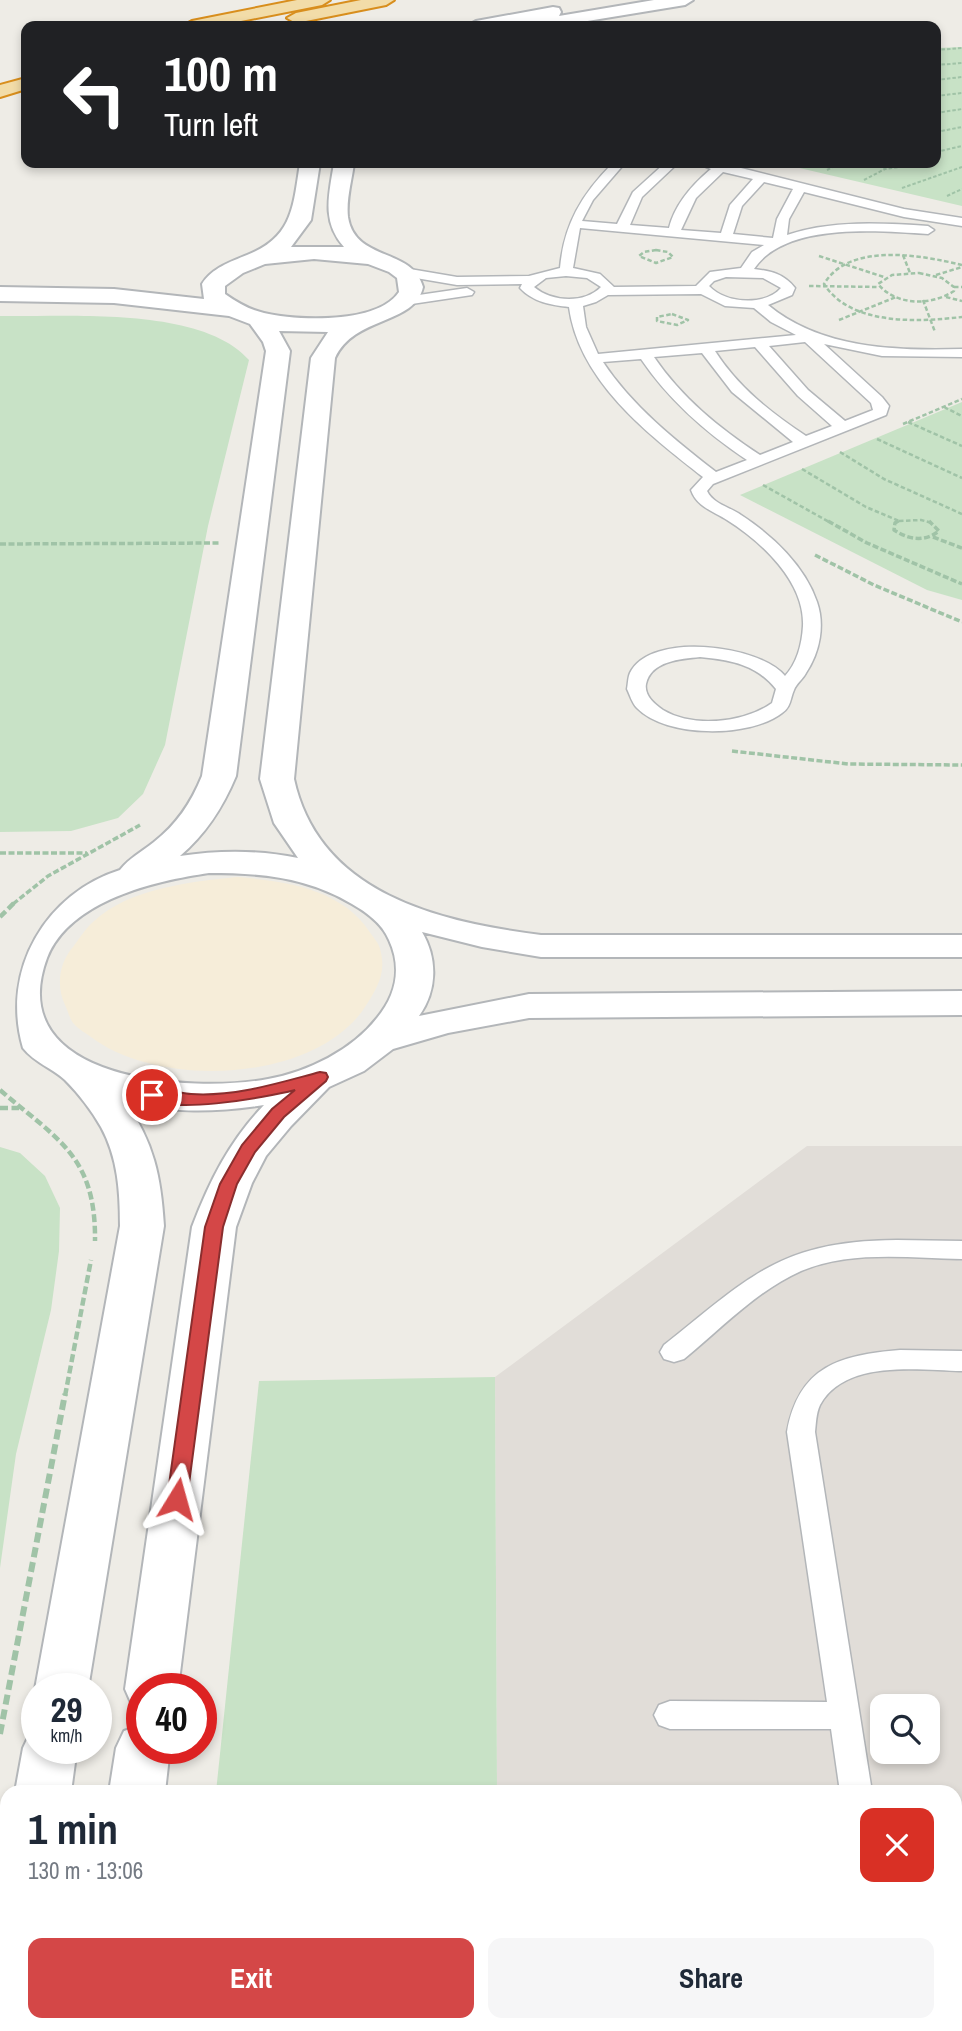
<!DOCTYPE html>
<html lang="en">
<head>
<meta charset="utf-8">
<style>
  :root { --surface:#fff; --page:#f6f6f7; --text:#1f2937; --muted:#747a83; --accent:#d44747 }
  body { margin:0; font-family:"Archivo Narrow",sans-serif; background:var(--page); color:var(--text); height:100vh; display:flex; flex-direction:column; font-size:26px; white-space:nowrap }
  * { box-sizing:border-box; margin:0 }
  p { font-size:23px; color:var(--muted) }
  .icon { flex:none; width:38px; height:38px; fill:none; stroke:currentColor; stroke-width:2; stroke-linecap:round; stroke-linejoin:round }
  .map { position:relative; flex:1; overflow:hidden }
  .panel { position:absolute; left:0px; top:1785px; width:962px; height:247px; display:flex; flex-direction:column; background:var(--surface); border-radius:21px 21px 0 0; box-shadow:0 4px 10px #0003 }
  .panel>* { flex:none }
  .hud { position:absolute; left:21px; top:21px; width:920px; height:147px; border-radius:14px; box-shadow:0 4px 10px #0003; background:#202124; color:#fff; overflow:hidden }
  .controls { position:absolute; left:870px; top:1694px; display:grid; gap:14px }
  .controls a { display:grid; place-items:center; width:70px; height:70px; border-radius:14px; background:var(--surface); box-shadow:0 4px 10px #0003; font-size:35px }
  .speed { position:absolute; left:21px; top:1673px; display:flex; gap:14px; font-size:35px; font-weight:700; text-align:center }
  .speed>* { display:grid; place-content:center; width:91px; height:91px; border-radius:50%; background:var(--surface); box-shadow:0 4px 10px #0003; line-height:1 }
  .speed small { font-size:18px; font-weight:400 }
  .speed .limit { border:10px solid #d22; background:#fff; color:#111 }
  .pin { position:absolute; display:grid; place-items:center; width:60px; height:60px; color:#fff; margin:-30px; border:4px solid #fff; border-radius:50%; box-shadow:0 2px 7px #0007 }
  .me { position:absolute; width:77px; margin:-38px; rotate:8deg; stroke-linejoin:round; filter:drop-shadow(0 0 5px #0008) }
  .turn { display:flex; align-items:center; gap:24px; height:147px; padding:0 28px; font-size:32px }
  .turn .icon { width:91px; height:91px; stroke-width:2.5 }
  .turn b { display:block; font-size:49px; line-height:60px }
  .round { display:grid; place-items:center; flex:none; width:74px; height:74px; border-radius:14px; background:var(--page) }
  .overview { display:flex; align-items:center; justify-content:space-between; height:119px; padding:0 28px }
  h1 { font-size:42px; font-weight:700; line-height:52px }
  .primary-button { display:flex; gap:14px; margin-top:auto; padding:14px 28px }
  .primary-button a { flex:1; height:80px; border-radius:14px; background:var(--accent); color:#fff; font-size:28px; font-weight:700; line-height:80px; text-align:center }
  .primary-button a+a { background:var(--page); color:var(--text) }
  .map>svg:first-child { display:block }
</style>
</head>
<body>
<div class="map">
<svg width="962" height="2031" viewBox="0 0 962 2031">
  <rect width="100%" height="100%" fill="#eeece6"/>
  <!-- education -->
  <path fill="#e1ddd8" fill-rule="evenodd" d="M 807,1146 L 962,1146 L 962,2031 L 497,2031 L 497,2025 L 956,2025 L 956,1792 L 497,1792 L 495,1377 ZM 882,1706 L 928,1706 L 928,1752 L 882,1752 Z"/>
  <!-- green -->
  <g fill="#c8e2c6">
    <path d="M 962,47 L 962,206 L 778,163 L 936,163 L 936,48 Z"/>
    <path d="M 0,316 C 68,317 202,306 249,360 L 208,526 L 165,745 L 143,794 L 118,818 L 71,831 L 0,832 Z"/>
    <path d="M 962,402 L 962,600 L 927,590 L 740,495 Z"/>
    <path d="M 0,1147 L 20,1153 L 45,1176 L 60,1208 L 59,1251 L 51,1310 L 16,1454 L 0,1568 Z"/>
    <path d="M 495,1377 L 497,1792 L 216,1792 L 259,1381 Z"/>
    <path d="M 192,2025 L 497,2025 L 497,2031 L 191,2031 Z"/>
  </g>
  <!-- sand -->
  <path fill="#f6edd9" d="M 237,877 C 283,881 341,888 369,931 C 372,936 379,943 380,949 C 387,973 377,988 365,1007 C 315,1083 159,1089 91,1037 C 86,1033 78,1029 74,1024 C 70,1020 68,1011 65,1005 C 56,986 59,963 73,947 C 79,939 85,929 93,922 C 129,888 190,882 237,877 Z"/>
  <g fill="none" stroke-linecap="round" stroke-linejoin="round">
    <defs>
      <g id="service">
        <path d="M 613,163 L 625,163 L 593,200 L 582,221 L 617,224 L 633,192 L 665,163 L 678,163 L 642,197 L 630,225 L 669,228 C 675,204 692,185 711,169 L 697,163 L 721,163 L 904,209 L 962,218 L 962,226 L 904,217 L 804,192 L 789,219 L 787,235 C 831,220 882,223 928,226 L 934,230 L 928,234 C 878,231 785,222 754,269 C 771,271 784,274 795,288 L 792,295 L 768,305 C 821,349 896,351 962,349 L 962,357 L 882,356 L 824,344 L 882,397 L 889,406 L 886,415 L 713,484 L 707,491 C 713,504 730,507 741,515 C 772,535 805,566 817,602 C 825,625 820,652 806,673 C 803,679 796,684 794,690 C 790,699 791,707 782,713 C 750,738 666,738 637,708 C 632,703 630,695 627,689 C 628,684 628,677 630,673 C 650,631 760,645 785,676 C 797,663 802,644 803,626 C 805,582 762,542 727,520 C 713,511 697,507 691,490 L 703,477 C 648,434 579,381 569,307 C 551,305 533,302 520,288 L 522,284 L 457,285 L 404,276 L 397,272 L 404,268 L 457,277 L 529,276 L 560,268 C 564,224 582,194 613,163 ZM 723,172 L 753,179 L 730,205 L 721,233 L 681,230 L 696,198 ZM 764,182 L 793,189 L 777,219 L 773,238 L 733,234 L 742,206 ZM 580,228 L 764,245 L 752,252 L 741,268 L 710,272 L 696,286 L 614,287 L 600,274 L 573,268 ZM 566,276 L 587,278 L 601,287 C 584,304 552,302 534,287 L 546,278 ZM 726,277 L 763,278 L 781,288 C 765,306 726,304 709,286 L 714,281 ZM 701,294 L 725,306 L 754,308 L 771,322 L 796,335 L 598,354 L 586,327 L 583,306 L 596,302 L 608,295 ZM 805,342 L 871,403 L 873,410 L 845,421 L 808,390 L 769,346 ZM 755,347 L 798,396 L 832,426 L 806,436 C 771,413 738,387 715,351 ZM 702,353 L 732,392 L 793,442 L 760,455 C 719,428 682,398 654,357 ZM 641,359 C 669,400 705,432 747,460 L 716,472 C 675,440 632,406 603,362 ZM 700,657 C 730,660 756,664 776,689 L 772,703 C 744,723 693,728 663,710 C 654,704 644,695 646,684 C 651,661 680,659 700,657 Z"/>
        <path d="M 467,288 L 474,292 L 472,295 L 405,305 L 398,301 L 405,297 Z"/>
        <path d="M 897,1240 L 962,1241 L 962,1259 C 910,1258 850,1250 801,1271 C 756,1291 721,1329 684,1359 L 674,1362 L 664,1359 L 660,1352 L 664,1345 C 751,1276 780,1241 897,1240 Z"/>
        <path d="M 900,1350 L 962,1351 L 962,1371 C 919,1370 845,1359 820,1405 C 816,1413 816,1424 815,1432 L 872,1792 L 840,1792 L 831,1729 L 670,1729 L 659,1725 L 654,1715 L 659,1705 L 670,1701 L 827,1702 L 787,1432 C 799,1366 840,1355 900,1350 Z"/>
        <path d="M 871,2025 L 907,2025 L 908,2031 L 872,2031 Z"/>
      </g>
      <g id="tertiary">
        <path d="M 654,0 L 693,0 L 685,5 L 557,26 L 519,26 L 520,23 L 503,26 L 467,26 L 476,21 L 553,7 L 559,8 L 561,12 L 559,16 Z"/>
        <path d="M 300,163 L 320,163 L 311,220 L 291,247 L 344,247 C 321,221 329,195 334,163 L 354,163 C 352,180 346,199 348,217 C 355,262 412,247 423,287 C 415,325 354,316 335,358 L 294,779 C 319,894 439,922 541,935 L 962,935 L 962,957 L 541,957 L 482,947 L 422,932 C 438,959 437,991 419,1016 L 529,994 L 962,991 L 962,1015 L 529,1018 L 448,1033 L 393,1049 L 364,1071 L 329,1087 L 291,1126 L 266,1156 L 252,1183 L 236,1227 L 178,1689 L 142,1689 L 142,1708 L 132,1705 L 125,1689 L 192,1227 C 209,1182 230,1140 264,1105 C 217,1112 171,1114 125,1101 C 154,1143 161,1176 164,1226 L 88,1689 L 37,1689 L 37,1694 L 35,1689 L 120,1226 C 120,1192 118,1158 101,1127 C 92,1111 78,1093 65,1080 C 52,1068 35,1063 23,1048 C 0,969 47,893 120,870 C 129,858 143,851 154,842 C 177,824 191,803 202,776 L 266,351 L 263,342 L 250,324 L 229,316 L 114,303 L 0,301 L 0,287 L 114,289 L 204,299 L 202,284 C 212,268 230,262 247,255 C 293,237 293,207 300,163 ZM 314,259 L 368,264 L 389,272 L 397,278 L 399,292 C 378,324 297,321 264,313 C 250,310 238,303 225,294 L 225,286 L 243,273 L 265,264 ZM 279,331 L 328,332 L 311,358 L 260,779 L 274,823 L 298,858 C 260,850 219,850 180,856 C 206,834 223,807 236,776 L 290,351 ZM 209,873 C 261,873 306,877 352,904 C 366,912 382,923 389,940 C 402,968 396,995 377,1018 C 352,1050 308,1072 268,1079 C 192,1093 1,1082 47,958 C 70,900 155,881 209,873 Z"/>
        <path d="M 142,1725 L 142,1748 L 170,1748 L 165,1792 L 109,1792 L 116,1748 L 124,1731 Z"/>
        <path d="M 37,1729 L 37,1748 L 77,1748 L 71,1792 L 15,1792 L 23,1748 L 31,1731 Z"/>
        <path d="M 7,1969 L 7,2025 L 32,2025 L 31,2031 L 0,2031 L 0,1971 Z"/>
        <path d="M 75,2025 L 135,2025 L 134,2031 L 74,2031 Z"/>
      </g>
      <g id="trunk">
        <path d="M 297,0 L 330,0 L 322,5 L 216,26 L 183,26 L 192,21 Z"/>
        <path d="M 361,0 L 394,0 L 386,5 L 296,23 L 287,18 L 296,13 Z"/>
        <path d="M 26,78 L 26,89 L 0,97 L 0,85 Z"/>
      </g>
    </defs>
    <!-- service casing -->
    <use href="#service" stroke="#b3b6b9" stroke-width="3"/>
    <!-- tertiary casing -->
    <use href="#tertiary" stroke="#b3b6b9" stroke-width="4"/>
    <!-- trunk casing -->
    <use href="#trunk" stroke="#d88e1d" stroke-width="4"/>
    <!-- path-far4 -->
    <g stroke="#a0c3a7" stroke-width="2" stroke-dasharray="3.5 2" stroke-linecap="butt">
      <path d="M 936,50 L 962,48"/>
      <path d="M 936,65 L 962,63"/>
      <path d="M 936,80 L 962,77"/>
      <path d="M 936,96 L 962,93"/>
      <path d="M 936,113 L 962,109"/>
      <path d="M 936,132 L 962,127"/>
      <path d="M 936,152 L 962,146"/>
      <path d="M 892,164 L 900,167 L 885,169 L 882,165 Z"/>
      <path d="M 827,170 L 840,163"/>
      <path d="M 864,180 L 885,169"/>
      <path d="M 902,188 L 962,167"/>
      <path d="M 947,196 L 962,189"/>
    </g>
    <!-- path-far3 -->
    <g stroke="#a0c3a7" stroke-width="2.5" stroke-dasharray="4.5 2.5" stroke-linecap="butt">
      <path d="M 656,250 L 668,252 L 673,257 L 656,263 L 639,256 L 644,252 Z"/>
      <path d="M 903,255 L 910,273"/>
      <path d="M 819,256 L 884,277"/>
      <path d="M 962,265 C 921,255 849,242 824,284 C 851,326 918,322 962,317"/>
      <path d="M 919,273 L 942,278 L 954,287 L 954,291 C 931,306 896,306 878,284 L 892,275 Z"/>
      <path d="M 936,275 L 962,267"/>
      <path d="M 809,286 L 879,287"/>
      <path d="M 954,287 L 962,287"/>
      <path d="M 946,297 L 962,301"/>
      <path d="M 923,300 L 935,332"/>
      <path d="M 672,314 L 688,320 L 677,325 L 657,321 L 657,317 Z"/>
      <path d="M 839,320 L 896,297"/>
      <path d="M 944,407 L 962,416"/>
      <path d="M 908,422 L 962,446"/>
      <path d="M 903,424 L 962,399"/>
      <path d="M 877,439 L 962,478"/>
      <path d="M 840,452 L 884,479 L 962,514"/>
      <path d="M 802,469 L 866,507 L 899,521"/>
      <path d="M 763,485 L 831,523"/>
      <path d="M 899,521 L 921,520 L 932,523"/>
      <path d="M 895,523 L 899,521"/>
    </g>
    <!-- path-far2 -->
    <g stroke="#a0c3a7" stroke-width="3.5" stroke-dasharray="6 2.5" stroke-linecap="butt">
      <path d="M 828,521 L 867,543 L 962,584"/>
      <path d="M 898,521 L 895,523 L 894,530 C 909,540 925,542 939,531 L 929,521"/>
      <path d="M 933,537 L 962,548"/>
      <path d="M 0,544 L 220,543"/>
      <path d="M 815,555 L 874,585 L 962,622"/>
      <path d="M 732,751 L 848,764 L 962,765"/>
      <path d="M 0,853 L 87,853"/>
      <path d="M 13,904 L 48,876 L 140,825"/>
    </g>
    <!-- path-far1 -->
    <g stroke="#a0c3a7" stroke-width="4.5" stroke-dasharray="8 3.5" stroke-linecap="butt">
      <path d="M 0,917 L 15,902"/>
      <path d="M 0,1090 C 58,1140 96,1156 95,1241"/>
      <path d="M 0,1108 L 19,1108"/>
      <path d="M 65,1396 L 91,1260"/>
    </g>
    <!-- path -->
    <path stroke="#a0c3a7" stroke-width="6" stroke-dasharray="10 5" stroke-linecap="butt" d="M 0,1734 L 65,1394"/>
    <!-- service -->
    <use href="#service" fill="#fff" fill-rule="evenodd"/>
    <!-- tertiary -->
    <use href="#tertiary" fill="#fff" fill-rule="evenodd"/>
    <!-- trunk -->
    <use href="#trunk" fill="#f2dca8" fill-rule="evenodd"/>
  </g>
  <!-- route -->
  <path fill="#d44747" stroke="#8a2e2e" stroke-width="2" d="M 320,1072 L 326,1073 L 328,1077 L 326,1081 L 284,1117 L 255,1152 L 237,1184 L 223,1227 L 187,1499 L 184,1504 L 177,1507 L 170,1504 L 167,1499 L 205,1227 L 220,1184 L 242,1145 L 272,1109 L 295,1090 C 268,1097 163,1117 144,1095 C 153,1084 178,1093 191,1094 C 235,1097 278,1083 320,1072 Z"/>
</svg>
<div class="controls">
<a><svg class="icon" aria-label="search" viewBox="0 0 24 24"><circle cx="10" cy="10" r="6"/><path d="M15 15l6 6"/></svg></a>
</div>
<div class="speed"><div>29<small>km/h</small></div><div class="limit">40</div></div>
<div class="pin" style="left:152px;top:1095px;background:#d93025"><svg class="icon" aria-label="arrive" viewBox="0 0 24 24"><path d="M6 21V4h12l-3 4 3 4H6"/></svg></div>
<svg class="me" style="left:177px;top:1499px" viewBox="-20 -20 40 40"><path d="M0-17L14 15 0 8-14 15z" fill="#d44747" stroke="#fff" stroke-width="4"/></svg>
<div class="hud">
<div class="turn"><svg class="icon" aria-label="left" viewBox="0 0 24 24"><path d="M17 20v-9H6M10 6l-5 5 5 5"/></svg><div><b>100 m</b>Turn left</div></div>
</div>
<section class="panel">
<div class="overview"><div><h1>1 min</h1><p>130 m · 13:06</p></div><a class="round" style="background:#d93025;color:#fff"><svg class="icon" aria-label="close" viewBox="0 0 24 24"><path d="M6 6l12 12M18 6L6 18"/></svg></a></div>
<div class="primary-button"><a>Exit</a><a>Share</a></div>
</section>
</div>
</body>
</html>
